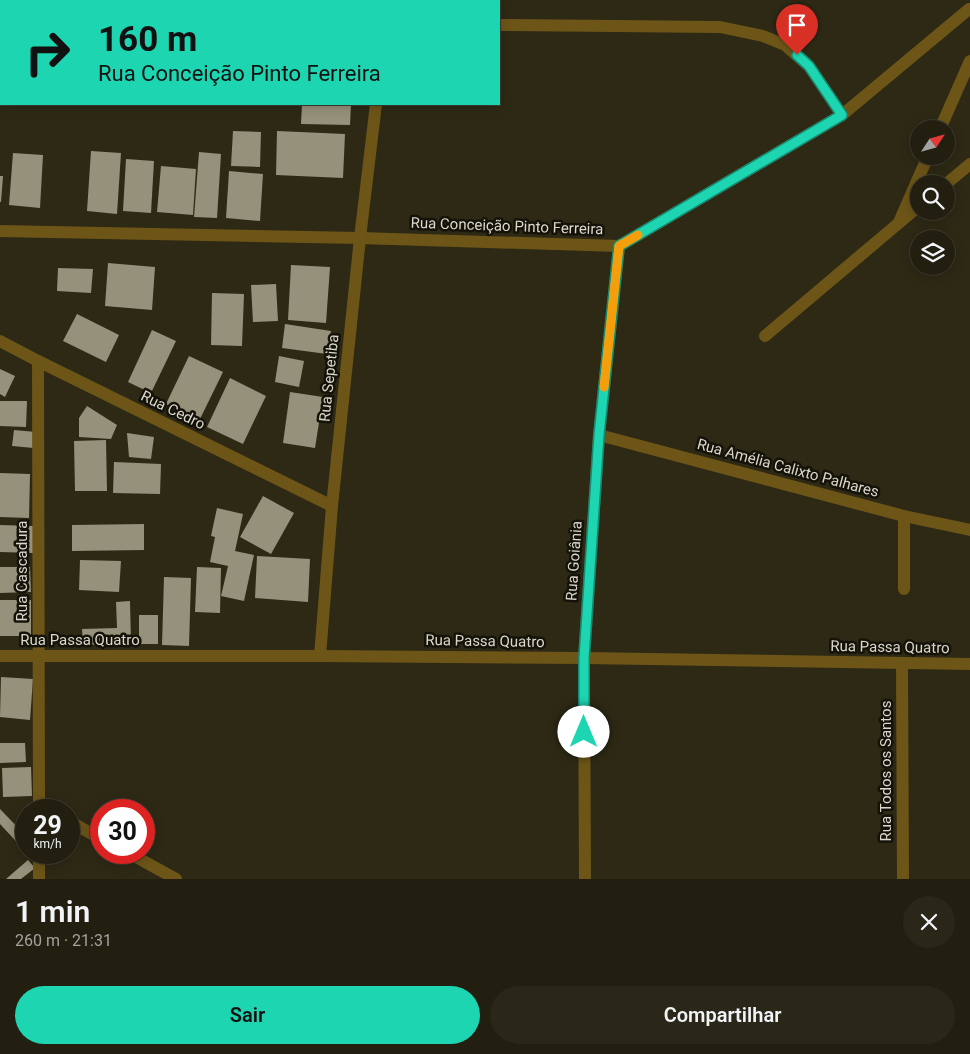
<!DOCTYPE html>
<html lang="pt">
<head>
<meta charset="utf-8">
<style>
  :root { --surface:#221f10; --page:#2a2719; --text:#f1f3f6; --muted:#a2a29f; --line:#3f3d30; --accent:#1dd5b1 }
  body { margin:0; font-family:Roboto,sans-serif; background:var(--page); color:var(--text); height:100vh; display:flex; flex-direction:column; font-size:19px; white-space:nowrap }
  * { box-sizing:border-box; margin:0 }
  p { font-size:16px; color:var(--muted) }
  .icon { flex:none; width:28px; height:28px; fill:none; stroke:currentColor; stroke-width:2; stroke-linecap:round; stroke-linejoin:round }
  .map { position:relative; height:879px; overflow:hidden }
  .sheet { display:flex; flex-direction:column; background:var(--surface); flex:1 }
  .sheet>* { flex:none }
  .top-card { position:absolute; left:0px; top:0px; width:500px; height:105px; box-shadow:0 2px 12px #0003,0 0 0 1px var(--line); background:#1dd5b1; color:#111; overflow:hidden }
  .needle { width:32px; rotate:54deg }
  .buttons { position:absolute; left:910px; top:120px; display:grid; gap:10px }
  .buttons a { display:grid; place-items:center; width:45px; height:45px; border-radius:50%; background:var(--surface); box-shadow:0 2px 12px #0003,0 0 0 1px var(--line); font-size:25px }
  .speed { position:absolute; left:15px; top:799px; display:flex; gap:10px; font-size:25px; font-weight:700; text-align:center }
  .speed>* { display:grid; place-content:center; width:65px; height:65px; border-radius:50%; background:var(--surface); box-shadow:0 2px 12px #0003,0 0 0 1px var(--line); line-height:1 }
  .speed small { font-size:12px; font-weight:400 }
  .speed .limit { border:8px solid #d22; background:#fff; color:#111 }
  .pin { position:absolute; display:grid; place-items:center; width:42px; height:42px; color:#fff; margin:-51px -21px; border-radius:50% 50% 50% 0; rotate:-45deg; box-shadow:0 0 5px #0007 }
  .pin .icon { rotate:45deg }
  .me { position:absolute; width:55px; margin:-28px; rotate:0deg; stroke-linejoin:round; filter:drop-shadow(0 0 4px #0008) }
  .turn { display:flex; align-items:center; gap:18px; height:105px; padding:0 15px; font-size:22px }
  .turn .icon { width:65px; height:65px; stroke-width:2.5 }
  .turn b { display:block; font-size:35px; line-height:42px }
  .round { display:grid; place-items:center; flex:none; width:52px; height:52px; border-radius:26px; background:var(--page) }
  .overview { display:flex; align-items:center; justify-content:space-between; height:85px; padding:0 15px }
  h1 { font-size:30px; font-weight:600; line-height:38px }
  .button { display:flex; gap:10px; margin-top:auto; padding:10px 15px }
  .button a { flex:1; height:58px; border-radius:30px; background:var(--accent); color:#111; font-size:20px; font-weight:600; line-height:58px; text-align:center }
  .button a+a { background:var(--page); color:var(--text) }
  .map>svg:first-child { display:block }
</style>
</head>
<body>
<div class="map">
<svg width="970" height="879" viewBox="0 0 970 879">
  <rect width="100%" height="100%" fill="#2d2915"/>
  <!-- building -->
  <g fill="#96917a">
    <path d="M 302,104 L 351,104 L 350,125 L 301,124 Z"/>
    <path d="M 233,131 L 261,132 L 260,167 L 231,166 Z"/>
    <path d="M 277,131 L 345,134 L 343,178 L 276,175 Z"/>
    <path d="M 91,151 L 121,153 L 117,214 L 87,211 Z"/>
    <path d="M 199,152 L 221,154 L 217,218 L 194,217 Z"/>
    <path d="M 13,153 L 43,155 L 40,208 L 9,205 Z"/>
    <path d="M 126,159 L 154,161 L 151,213 L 123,211 Z"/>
    <path d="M 161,166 L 196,169 L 193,215 L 157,212 Z"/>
    <path d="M 229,171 L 263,174 L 260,221 L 226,218 Z"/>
    <path d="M 0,176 L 3,176 L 1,202 L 0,202 Z"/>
    <path d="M 108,263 L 155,267 L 152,310 L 105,306 Z"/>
    <path d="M 291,265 L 330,267 L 326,323 L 288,320 Z"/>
    <path d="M 58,268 L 93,269 L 91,293 L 57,291 Z"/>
    <path d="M 276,284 L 278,321 L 253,322 L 251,285 Z"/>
    <path d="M 212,293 L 244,294 L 242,346 L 211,345 Z"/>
    <path d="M 77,314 L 119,335 L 106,362 L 63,341 Z"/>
    <path d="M 285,324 L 331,331 L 327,354 L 282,348 Z"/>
    <path d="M 152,330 L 176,341 L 151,393 L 128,382 Z"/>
    <path d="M 189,356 L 223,372 L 199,421 L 166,404 Z"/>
    <path d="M 279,356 L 304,361 L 299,387 L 275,382 Z"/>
    <path d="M 0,369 L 15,376 L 5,397 L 0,394 Z"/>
    <path d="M 230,378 L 266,396 L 243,444 L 207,427 Z"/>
    <path d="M 290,392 L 323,397 L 315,448 L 283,443 Z"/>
    <path d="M 0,401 L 27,401 L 26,427 L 0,426 Z"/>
    <path d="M 87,406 L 117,425 L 111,439 L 79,437 L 79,418 Z"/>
    <path d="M 14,430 L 36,432 L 34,448 L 12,446 Z"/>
    <path d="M 127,433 L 154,437 L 151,459 L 129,457 Z"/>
    <path d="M 106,440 L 107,491 L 75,491 L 74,441 Z"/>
    <path d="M 114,462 L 161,464 L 160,494 L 113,493 Z"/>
    <path d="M 0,473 L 30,474 L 29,518 L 0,517 Z"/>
    <path d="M 263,496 L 294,513 L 271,554 L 240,537 Z"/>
    <path d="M 217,508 L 243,514 L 235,551 L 254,555 L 244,601 L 221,596 L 228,566 L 210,562 L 215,537 L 211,536 Z"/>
    <path d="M 144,524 L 144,550 L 72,551 L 72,525 Z"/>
    <path d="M 0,525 L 34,526 L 33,553 L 0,552 Z"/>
    <path d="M 257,556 L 310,559 L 308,602 L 255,598 Z"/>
    <path d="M 80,560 L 121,561 L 119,592 L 79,590 Z"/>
    <path d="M 0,567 L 30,567 L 31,592 L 0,593 Z"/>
    <path d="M 197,567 L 221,568 L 220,613 L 195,612 Z"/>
    <path d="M 164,577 L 191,578 L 189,646 L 162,645 Z"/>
    <rect x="0" y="600" width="31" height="36"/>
    <path d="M 130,601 L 131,644 L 83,645 L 82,629 L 117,628 L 116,602 Z"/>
    <rect x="139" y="615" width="19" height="29"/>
    <path d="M 1,677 L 33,679 L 30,720 L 0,717 Z"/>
    <path d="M 0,743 L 25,743 L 26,762 L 0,763 Z"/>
    <path d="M 31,767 L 32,796 L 3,797 L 2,768 Z"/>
    <path d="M 0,809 L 26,836 L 26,852 L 0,824 Z"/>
    <path d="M 28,860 L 35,868 L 21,879 L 6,879 Z"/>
  </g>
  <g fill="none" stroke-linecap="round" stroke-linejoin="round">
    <!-- street -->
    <g stroke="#6d5518" stroke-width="12">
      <path d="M 56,1 L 59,0"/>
      <path d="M 0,9 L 1,9"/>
      <path d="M 499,25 L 720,27 L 763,36 L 785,45 L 809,66 L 842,115"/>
      <path d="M 940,129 L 970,61"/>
      <path d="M 946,184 L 970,164"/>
      <path d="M 900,220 L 928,156"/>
      <path d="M 0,231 L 360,238 L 619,246 L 842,115 L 969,9"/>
      <path d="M 765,336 L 919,206"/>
      <path d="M 0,341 L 38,361 L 332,506"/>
      <path d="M 38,361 L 39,810"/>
      <path d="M 599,435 L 904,516 L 970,530"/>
      <path d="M 904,589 L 904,516"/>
      <path d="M 0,656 L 320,656 L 584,658 L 970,664"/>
      <path d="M 320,656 L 332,506 L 360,238 L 376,104"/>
      <path d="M 902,664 L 903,879"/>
      <path d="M 69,821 L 101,839"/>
      <path d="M 39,852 L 39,879"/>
      <path d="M 127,852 L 176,879"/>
      <path d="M 585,879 L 584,658 L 599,435 L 619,246"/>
    </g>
  </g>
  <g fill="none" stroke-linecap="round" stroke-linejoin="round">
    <defs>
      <path id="route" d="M 584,732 L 584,658 L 599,435 L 619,246 L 842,115 L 809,66 L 797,55"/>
    </defs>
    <!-- route casing -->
    <use href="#route" stroke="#138a73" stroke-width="12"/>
    <!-- route -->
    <use href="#route" stroke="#1dd5b1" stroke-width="9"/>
    <!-- slow -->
    <path stroke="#f59e0b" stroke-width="9" d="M 604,387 L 619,246 L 638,235"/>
  </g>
  <g text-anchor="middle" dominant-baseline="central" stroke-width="5" stroke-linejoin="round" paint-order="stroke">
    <!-- street labels -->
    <g font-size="15" fill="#dad7cb" stroke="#141209">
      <text transform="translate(507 226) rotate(2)">Rua Conceição Pinto Ferreira</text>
      <text transform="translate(329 378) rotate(-84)">Rua Sepetiba</text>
      <text transform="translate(173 410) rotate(26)">Rua Cedro</text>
      <text transform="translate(788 468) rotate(15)">Rua Amélia Calixto Palhares</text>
      <text transform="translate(574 561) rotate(-86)">Rua Goiânia</text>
      <text transform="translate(22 571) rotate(-90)">Rua Cascadura</text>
      <text x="80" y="640">Rua Passa Quatro</text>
      <text transform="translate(485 641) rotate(1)">Rua Passa Quatro</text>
      <text transform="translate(890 647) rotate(1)">Rua Passa Quatro</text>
      <text transform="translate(886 771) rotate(-90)">Rua Todos os Santos</text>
    </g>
  </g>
</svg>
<div class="buttons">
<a><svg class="needle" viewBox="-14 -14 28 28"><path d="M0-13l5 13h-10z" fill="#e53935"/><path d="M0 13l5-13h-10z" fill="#a2a29f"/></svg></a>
<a><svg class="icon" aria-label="search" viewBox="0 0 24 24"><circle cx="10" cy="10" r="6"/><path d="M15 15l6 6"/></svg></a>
<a><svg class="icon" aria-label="layers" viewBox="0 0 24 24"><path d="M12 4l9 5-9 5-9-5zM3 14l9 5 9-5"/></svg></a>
</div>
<div class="speed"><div>29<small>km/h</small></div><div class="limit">30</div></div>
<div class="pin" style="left:797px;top:55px;background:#d93025"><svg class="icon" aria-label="arrive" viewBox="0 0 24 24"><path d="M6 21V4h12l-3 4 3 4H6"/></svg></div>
<svg class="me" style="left:584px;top:732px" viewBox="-20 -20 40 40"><circle r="19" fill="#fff"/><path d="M0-13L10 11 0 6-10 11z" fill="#1dd5b1"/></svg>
<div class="top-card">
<div class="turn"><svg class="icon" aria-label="right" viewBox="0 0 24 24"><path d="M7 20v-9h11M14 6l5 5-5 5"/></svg><div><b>160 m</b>Rua Conceição Pinto Ferreira</div></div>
</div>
</div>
<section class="sheet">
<div class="overview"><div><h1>1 min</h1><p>260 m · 21:31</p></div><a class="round"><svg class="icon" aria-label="close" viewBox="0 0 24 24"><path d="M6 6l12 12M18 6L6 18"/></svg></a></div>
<div class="button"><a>Sair</a><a>Compartilhar</a></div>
</section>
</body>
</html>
